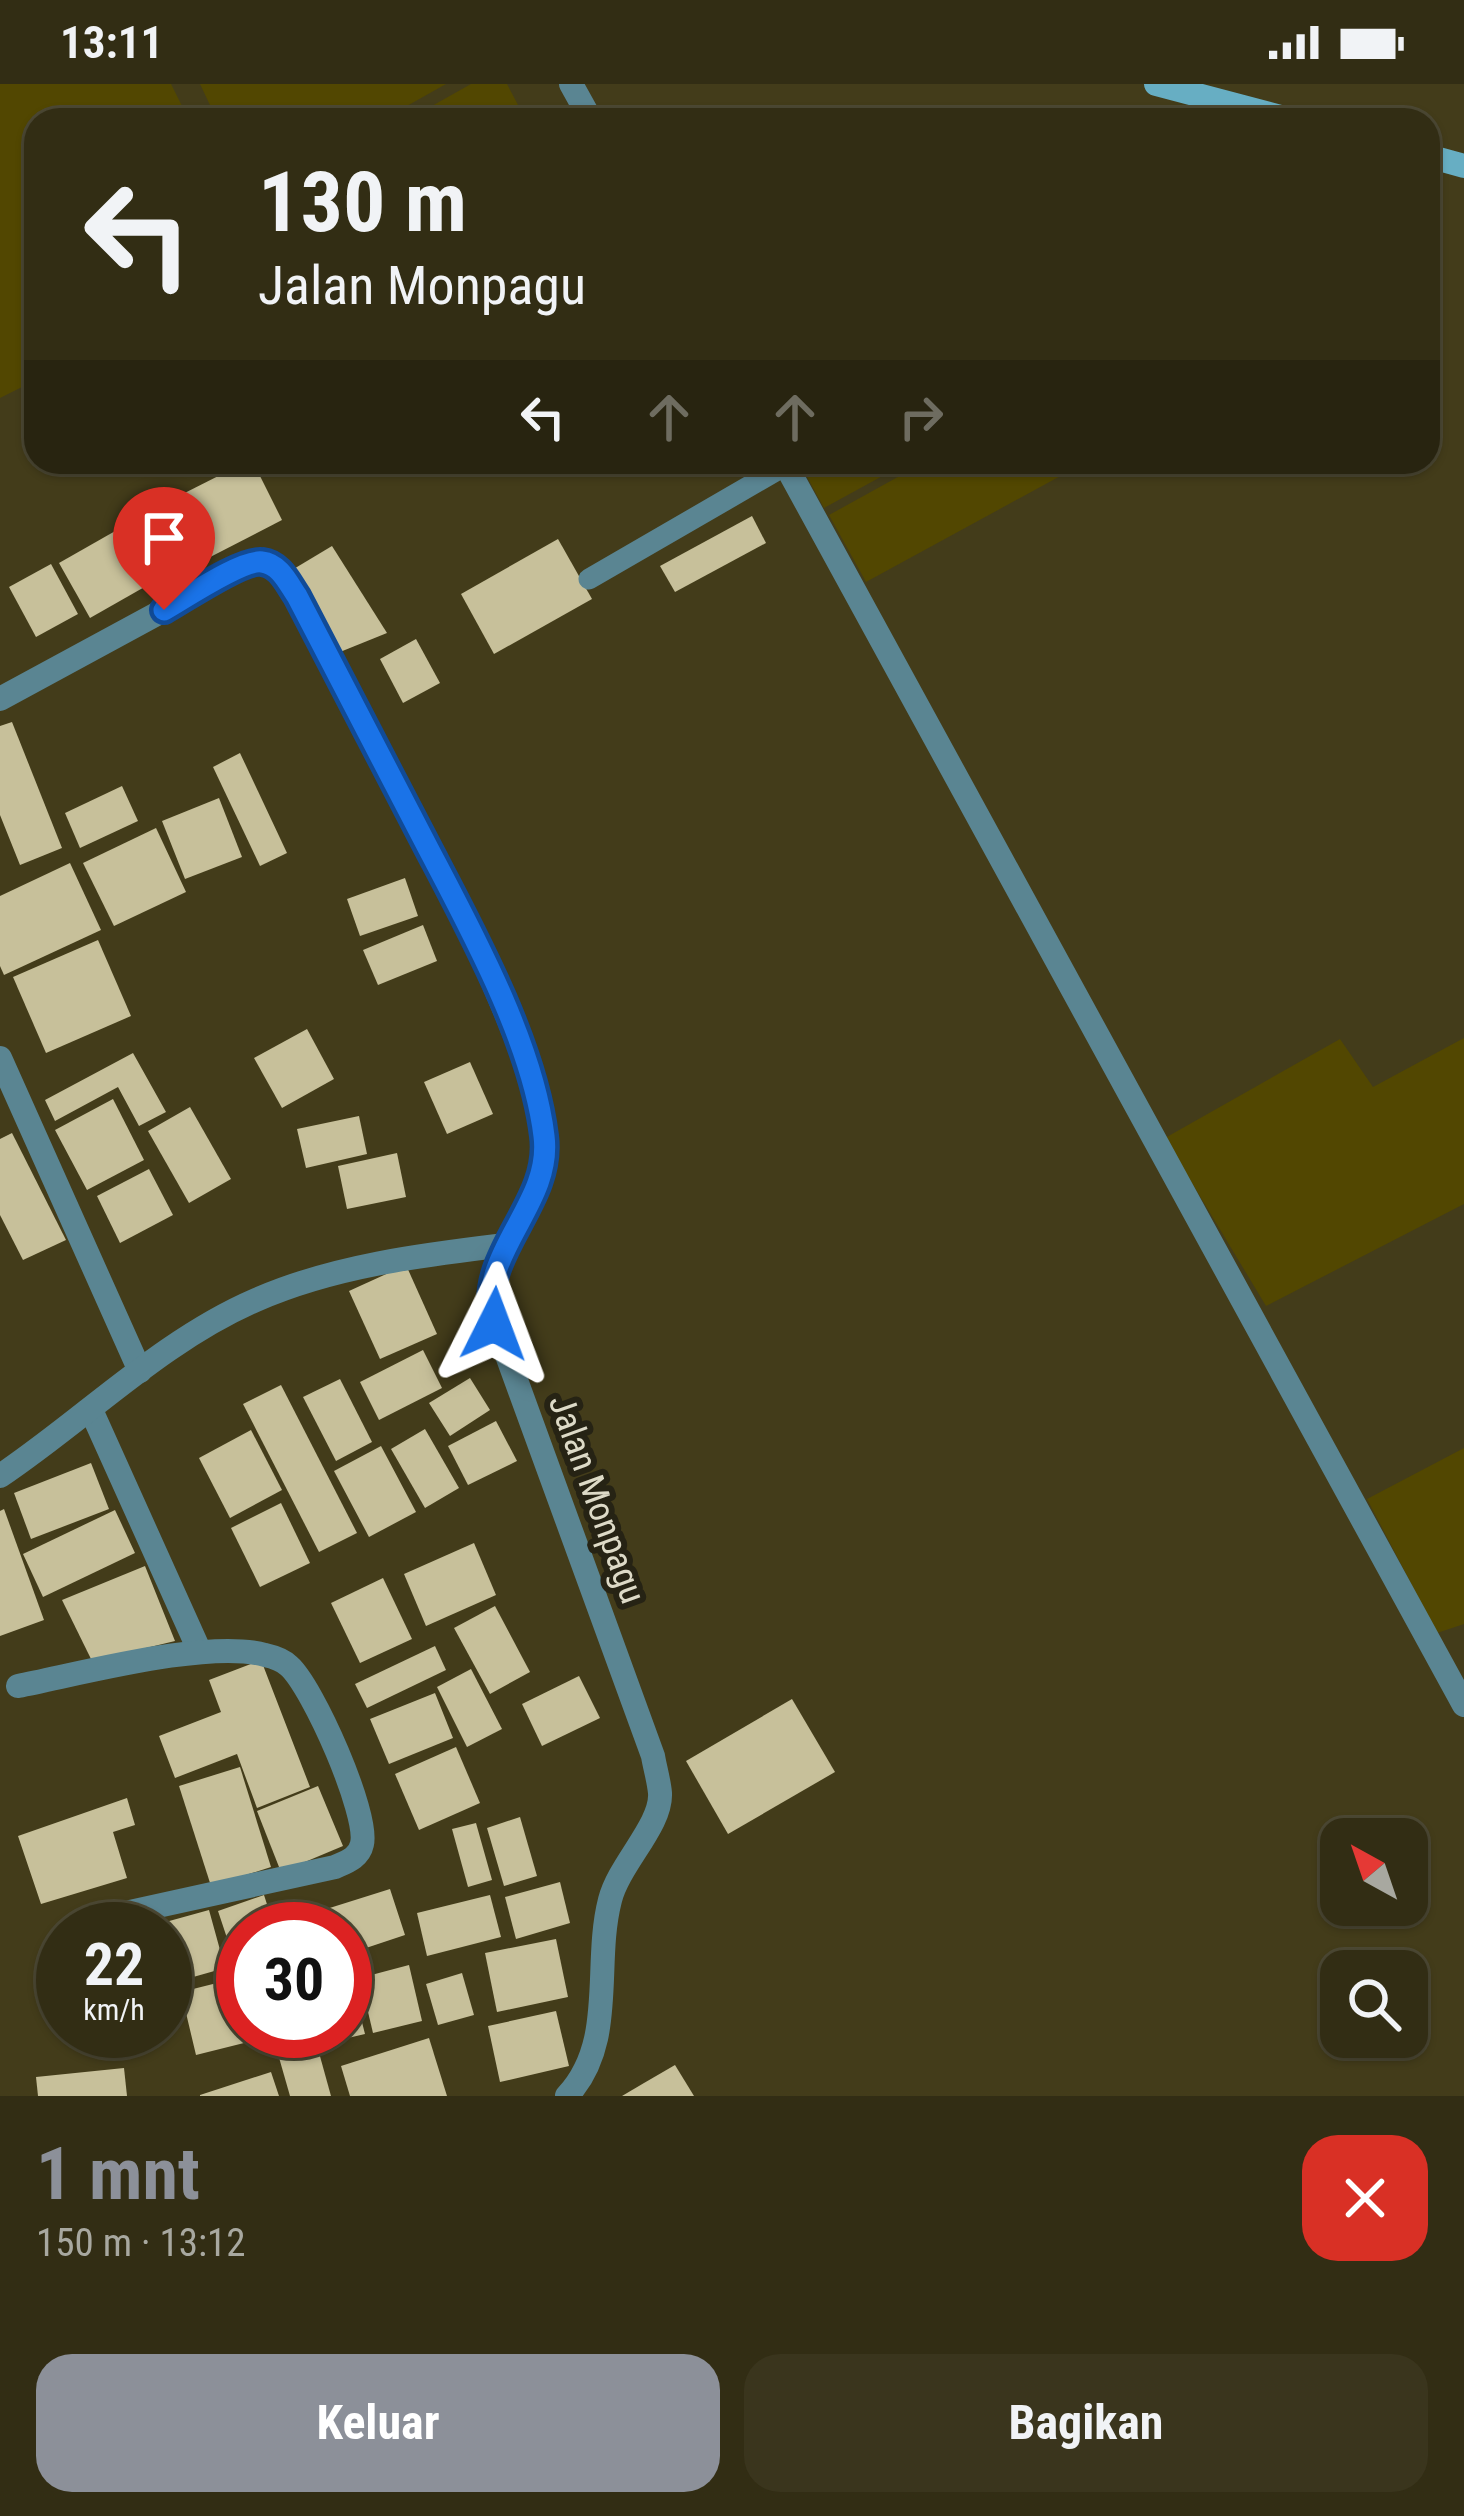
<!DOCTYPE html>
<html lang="id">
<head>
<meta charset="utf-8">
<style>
  :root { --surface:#322d14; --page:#3a351d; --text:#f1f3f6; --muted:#a8a8a0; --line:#4d4934; --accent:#8c9099 }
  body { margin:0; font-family:"Roboto Condensed",sans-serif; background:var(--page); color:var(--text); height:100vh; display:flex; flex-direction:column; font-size:45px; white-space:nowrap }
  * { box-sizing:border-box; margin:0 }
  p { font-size:39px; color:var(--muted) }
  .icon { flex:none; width:66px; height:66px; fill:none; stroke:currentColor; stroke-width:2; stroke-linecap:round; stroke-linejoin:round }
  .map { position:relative; height:2012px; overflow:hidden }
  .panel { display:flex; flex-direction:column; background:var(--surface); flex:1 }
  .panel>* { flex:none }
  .top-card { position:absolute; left:24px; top:24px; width:1416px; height:366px; border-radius:36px; box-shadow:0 3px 9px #0004,0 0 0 3px var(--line); background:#322d14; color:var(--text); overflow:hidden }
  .needle { width:78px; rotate:320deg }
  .fabs { position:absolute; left:1320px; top:1734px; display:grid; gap:24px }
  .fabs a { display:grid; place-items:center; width:108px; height:108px; border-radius:24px; background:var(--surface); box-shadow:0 3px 9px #0004,0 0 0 3px var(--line); font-size:60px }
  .speed { position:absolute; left:36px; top:1818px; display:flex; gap:24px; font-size:60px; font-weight:700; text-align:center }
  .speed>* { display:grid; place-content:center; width:156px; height:156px; border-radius:50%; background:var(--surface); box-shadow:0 3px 9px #0004,0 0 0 3px var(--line); line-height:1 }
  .speed small { font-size:30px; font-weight:400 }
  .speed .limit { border:18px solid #d22; background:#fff; color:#111 }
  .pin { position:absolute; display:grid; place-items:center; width:102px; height:102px; color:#fff; margin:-123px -51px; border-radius:50% 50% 50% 0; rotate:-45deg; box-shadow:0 0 12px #0007 }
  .pin .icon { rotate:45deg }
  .me { position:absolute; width:132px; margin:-66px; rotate:3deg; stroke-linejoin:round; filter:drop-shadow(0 0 9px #0008) }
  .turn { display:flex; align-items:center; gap:42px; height:252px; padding:0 36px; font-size:54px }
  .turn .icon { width:156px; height:156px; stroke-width:2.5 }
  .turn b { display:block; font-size:84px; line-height:102px }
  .lanes { display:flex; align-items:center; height:114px; padding:0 36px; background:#0003; justify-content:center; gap:60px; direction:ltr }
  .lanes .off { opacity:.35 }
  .round { display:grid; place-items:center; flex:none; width:126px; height:126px; border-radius:36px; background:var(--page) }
  .summary { display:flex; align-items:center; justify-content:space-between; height:204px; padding:0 36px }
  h1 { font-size:72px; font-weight:700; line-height:90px; color:var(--accent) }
  .action { display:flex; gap:24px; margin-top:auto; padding:24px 36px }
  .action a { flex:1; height:138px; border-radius:36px; background:var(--accent); color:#fff; font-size:48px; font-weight:700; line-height:138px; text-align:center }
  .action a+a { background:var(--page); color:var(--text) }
  .status { display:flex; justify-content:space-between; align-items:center; height:84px; padding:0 60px; background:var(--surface); direction:ltr }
  .status svg { height:33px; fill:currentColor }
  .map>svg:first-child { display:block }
</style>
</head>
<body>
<div class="status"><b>13:11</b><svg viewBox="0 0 49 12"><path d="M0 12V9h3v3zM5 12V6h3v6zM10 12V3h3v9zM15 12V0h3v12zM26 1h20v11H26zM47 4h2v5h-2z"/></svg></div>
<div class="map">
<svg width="1464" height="2012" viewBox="0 0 1464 2012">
  <rect width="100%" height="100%" fill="#433c1a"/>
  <!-- green -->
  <g fill="#524701">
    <path d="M 0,0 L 171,0 L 189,36 L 36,36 L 36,296 L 0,314 Z"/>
    <path d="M 200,0 L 446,0 L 382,36 L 217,36 Z"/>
    <path d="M 471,0 L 507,0 L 526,36 L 407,36 Z"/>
    <path d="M 799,378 L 908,378 L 824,424 Z"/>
    <path d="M 925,378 L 1086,378 L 866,498 L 829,431 Z"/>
    <path d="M 1464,954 L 1464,1120 L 1266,1222 L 1165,1054 L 1340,955 L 1373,1003 Z"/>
    <path d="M 1464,1364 L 1464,1540 L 1437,1549 L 1367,1415 Z"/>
  </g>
  <!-- building -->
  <g fill="#c7c09a">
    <path d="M 246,378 L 253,378 L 282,436 L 183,487 L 151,426 Z"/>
    <path d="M 752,432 L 766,459 L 675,508 L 660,482 Z"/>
    <path d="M 117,446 L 148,501 L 90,534 L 59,479 Z"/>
    <path d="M 558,455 L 592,515 L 494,570 L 461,510 Z"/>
    <path d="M 332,462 L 387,549 L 340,568 L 292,486 Z"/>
    <path d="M 51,480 L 78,530 L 36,553 L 9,503 Z"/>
    <path d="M 416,555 L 440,599 L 403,619 L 380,575 Z"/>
    <path d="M 12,638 L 62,764 L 20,781 L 0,731 L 0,642 Z"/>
    <path d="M 240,669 L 287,769 L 260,782 L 213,683 Z"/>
    <path d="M 122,702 L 138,737 L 80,764 L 65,729 Z"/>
    <path d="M 219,714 L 242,773 L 185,795 L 162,737 Z"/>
    <path d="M 156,744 L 186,808 L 114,842 L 83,779 Z"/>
    <path d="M 70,779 L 101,846 L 4,891 L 0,882 L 0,812 Z"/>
    <path d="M 405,794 L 418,832 L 360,852 L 347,815 Z"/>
    <path d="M 423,841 L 437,877 L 378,901 L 363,866 Z"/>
    <path d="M 98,856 L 131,932 L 46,969 L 13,893 Z"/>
    <path d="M 307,945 L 334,995 L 282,1024 L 254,974 Z"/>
    <path d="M 133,969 L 166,1028 L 139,1042 L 118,1003 L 55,1037 L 45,1016 Z"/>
    <path d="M 470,978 L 493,1030 L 447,1050 L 424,998 Z"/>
    <path d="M 113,1015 L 144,1076 L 87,1106 L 55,1046 Z"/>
    <path d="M 190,1023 L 231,1095 L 189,1119 L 148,1047 Z"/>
    <path d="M 359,1032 L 367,1070 L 306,1084 L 297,1045 Z"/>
    <path d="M 12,1049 L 66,1156 L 23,1176 L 0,1131 L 0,1055 Z"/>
    <path d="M 397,1069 L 406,1113 L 347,1125 L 338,1082 Z"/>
    <path d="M 149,1085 L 173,1131 L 120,1159 L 97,1112 Z"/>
    <path d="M 406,1181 L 437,1250 L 380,1275 L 349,1207 Z"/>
    <path d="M 423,1266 L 442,1304 L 379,1336 L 360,1298 Z"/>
    <path d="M 470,1294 L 490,1326 L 450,1352 L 429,1319 Z"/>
    <path d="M 340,1295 L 372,1358 L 336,1377 L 303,1313 Z"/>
    <path d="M 281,1301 L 357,1449 L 319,1468 L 243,1320 Z"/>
    <path d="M 496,1337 L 517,1377 L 468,1401 L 448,1362 Z"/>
    <path d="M 425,1345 L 459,1404 L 425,1424 L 391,1365 Z"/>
    <path d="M 251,1346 L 282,1406 L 230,1434 L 199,1374 Z"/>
    <path d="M 381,1362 L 416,1428 L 369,1453 L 334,1387 Z"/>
    <path d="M 91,1379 L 109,1425 L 31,1455 L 14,1409 Z"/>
    <path d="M 281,1419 L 310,1479 L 260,1503 L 231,1444 Z"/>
    <path d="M 4,1425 L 44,1536 L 0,1552 L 0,1427 Z"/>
    <path d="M 115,1426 L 135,1469 L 43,1513 L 23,1470 Z"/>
    <path d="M 474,1459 L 496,1511 L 426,1542 L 404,1490 Z"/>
    <path d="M 145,1482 L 175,1557 L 92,1577 L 62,1516 Z"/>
    <path d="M 383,1494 L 412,1555 L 360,1579 L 331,1519 Z"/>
    <path d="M 495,1522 L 530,1588 L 490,1610 L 454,1544 Z"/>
    <path d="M 435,1562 L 446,1586 L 367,1624 L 355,1600 Z"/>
    <path d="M 261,1576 L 310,1703 L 257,1724 L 237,1670 L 175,1694 L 159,1652 L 221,1628 L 209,1596 Z"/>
    <path d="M 471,1585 L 502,1645 L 467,1663 L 437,1603 Z"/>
    <path d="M 579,1592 L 600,1634 L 542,1662 L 522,1620 Z"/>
    <path d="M 435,1609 L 453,1654 L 389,1680 L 370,1635 Z"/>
    <path d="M 792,1615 L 835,1688 L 728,1750 L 686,1677 Z"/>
    <path d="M 456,1663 L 480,1719 L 419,1746 L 395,1690 Z"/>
    <path d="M 240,1683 L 271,1783 L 211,1802 L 179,1702 Z"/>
    <path d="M 318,1702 L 343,1762 L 281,1788 L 257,1727 Z"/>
    <path d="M 127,1714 L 135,1741 L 113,1748 L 127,1794 L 41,1820 L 18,1752 Z"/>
    <path d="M 520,1733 L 537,1792 L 504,1802 L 487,1744 Z"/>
    <path d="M 476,1739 L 492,1796 L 468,1803 L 452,1745 Z"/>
    <path d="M 560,1798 L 570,1839 L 516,1855 L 505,1813 Z"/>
    <path d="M 390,1805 L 405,1851 L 345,1871 L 345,1845 L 304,1845 L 301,1833 Z"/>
    <path d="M 264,1811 L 275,1845 L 243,1845 L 242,1899 L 218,1827 Z"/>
    <path d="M 490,1811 L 501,1853 L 427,1872 L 417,1829 Z"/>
    <path d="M 209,1826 L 225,1884 L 165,1901 L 165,1845 L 144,1844 Z"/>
    <path d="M 556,1855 L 568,1913 L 497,1928 L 485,1869 Z"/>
    <path d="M 409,1881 L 422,1937 L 373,1949 L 360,1894 Z"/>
    <path d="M 462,1889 L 474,1931 L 438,1941 L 426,1900 Z"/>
    <path d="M 350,1891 L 365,1950 L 335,1957 L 333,1947 L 345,1947 L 345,1892 Z"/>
    <path d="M 237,1894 L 243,1919 L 243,1947 L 250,1947 L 252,1957 L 196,1971 L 181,1908 Z"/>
    <path d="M 556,1927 L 569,1982 L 500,1998 L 488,1942 Z"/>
    <path d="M 305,1947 L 313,1947 L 331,2012 L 290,2012 L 274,1956 Z"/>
    <path d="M 429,1954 L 447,2012 L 350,2012 L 341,1982 Z"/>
    <path d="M 675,1981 L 694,2012 L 622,2012 L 644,1999 Z"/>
    <path d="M 124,1984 L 127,2012 L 38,2012 L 36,1993 Z"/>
    <path d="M 271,1988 L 279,2012 L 200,2012 L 200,2011 Z"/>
  </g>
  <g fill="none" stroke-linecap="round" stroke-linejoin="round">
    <!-- lane -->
    <path stroke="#5a8592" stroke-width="21" d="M 589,495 L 786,381"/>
    <!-- street -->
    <g stroke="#5a8592" stroke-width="24">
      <path d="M 571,0 L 591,36"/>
      <path d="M 784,378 L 1464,1621"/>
      <path d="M 0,615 L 247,481 L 263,478 L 280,487 C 319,545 348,610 380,672 C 430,767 477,854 516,954 C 530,990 551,1038 545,1078 C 537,1129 493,1163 489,1222 L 653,1672 C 655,1684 659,1697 660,1709 C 662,1741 619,1780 610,1816 C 593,1882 617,1958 567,2012"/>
      <path d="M 0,974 L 140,1287"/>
      <path d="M 91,1326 L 200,1568"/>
      <path d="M 0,1392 C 85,1335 161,1257 256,1216 C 333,1182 422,1171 505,1161"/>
      <path d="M 18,1602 C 80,1590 208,1555 265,1571 C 274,1573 283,1576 289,1582 C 313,1603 369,1730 362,1760 C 359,1774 346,1778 335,1783 L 121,1830"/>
    </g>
    <!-- secondary -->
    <g stroke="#67aec3" stroke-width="24">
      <path d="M 1156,0 L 1292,36"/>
      <path d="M 1428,72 L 1464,82"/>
    </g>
  </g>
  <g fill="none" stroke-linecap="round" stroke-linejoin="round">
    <defs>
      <path id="route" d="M 164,526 C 184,515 242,475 262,478 C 280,480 288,499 297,512 C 341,596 384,680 428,764 C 471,846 533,959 544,1052 C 553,1122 475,1169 494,1240"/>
    </defs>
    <!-- route casing -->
    <use href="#route" stroke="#114b97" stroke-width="30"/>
    <!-- route -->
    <use href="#route" stroke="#1a73e8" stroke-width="21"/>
  </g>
  <g text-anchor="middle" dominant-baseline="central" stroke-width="12" stroke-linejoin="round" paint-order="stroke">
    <!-- street labels -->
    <g font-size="36" fill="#dddac7" stroke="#262314">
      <text transform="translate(597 1415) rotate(70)">Jalan Monpagu</text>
    </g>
  </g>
</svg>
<div class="fabs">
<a><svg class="needle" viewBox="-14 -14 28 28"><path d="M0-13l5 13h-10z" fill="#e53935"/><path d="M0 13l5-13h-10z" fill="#a8a8a0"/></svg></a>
<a><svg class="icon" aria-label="search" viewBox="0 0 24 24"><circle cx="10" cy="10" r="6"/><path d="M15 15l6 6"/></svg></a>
</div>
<div class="speed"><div>22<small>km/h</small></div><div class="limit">30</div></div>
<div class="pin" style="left:164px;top:526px;background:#d93025"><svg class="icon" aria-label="arrive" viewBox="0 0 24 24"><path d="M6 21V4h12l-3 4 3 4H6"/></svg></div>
<svg class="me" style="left:494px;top:1240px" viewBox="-20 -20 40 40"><path d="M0-17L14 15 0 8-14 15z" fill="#1a73e8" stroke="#fff" stroke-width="4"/></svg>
<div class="top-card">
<div class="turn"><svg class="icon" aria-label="left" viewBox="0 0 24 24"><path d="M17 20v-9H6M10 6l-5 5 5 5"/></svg><div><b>130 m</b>Jalan Monpagu</div></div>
<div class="lanes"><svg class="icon" aria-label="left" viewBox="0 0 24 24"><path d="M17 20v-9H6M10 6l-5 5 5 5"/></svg><svg class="icon off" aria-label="ahead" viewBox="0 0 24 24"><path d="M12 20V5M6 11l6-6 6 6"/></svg><svg class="icon off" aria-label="ahead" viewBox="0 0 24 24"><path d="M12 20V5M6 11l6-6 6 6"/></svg><svg class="icon off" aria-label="right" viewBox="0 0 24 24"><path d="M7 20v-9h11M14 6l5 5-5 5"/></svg></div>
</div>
</div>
<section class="panel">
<div class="summary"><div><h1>1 mnt</h1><p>150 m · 13:12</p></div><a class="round" style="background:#d93025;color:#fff"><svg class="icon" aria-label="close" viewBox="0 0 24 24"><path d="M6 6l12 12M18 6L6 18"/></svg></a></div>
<div class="action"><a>Keluar</a><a>Bagikan</a></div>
</section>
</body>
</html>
